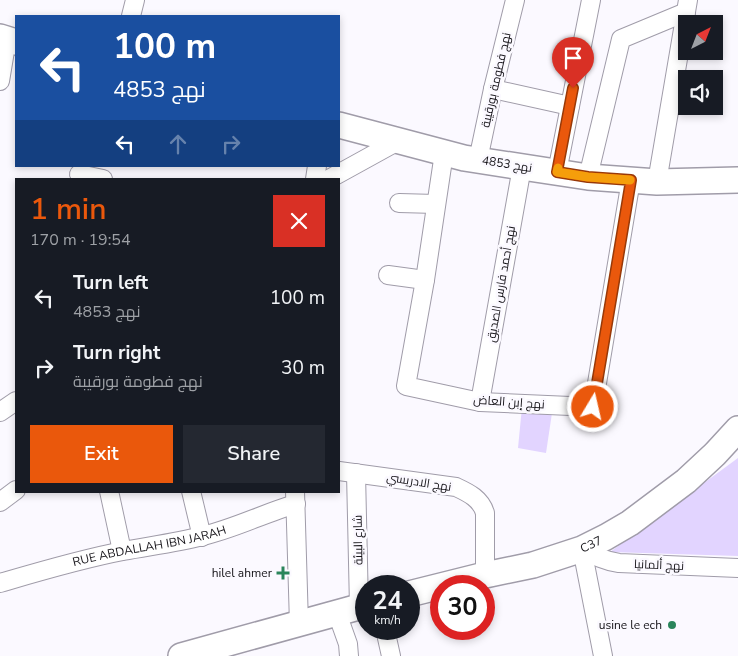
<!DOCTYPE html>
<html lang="en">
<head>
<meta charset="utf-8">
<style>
  :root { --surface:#171b24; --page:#242831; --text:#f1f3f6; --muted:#9ea1a6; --accent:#ea580c }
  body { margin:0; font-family:"Nunito Sans",Cairo,sans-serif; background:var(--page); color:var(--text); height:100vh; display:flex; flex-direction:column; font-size:19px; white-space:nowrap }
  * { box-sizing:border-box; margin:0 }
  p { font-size:16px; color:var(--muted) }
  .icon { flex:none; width:28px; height:28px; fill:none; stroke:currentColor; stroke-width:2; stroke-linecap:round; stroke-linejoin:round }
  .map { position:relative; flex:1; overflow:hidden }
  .panel { position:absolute; left:15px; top:178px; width:325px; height:315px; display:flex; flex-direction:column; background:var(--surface); border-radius:0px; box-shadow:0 2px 8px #0003 }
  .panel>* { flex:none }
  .top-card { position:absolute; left:15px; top:15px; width:325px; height:152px; border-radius:0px; box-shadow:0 2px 8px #0003; background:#1a4fa0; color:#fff; overflow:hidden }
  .needle { width:32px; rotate:42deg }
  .fabs { position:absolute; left:678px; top:15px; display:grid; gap:10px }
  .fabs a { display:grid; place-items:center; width:45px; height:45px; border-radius:0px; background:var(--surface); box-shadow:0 2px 8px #0003; font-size:25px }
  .speed { position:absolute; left:355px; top:575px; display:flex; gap:10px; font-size:25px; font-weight:700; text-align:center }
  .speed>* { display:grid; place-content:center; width:65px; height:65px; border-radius:50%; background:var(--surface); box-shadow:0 2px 8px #0003; line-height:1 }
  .speed small { font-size:12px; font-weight:400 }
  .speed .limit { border:8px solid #d22; background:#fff; color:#111 }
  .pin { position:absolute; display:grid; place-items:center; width:42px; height:42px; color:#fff; margin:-51px -21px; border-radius:50% 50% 50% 0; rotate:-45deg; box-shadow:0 0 5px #0007 }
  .pin .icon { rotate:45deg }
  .me { position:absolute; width:55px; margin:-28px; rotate:9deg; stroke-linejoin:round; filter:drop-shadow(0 0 4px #0008) }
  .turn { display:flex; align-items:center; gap:18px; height:105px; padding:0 15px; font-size:22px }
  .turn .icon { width:65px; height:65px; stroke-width:2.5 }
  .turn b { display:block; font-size:35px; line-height:42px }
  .lanes { display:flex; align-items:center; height:48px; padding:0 15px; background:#0003; justify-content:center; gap:25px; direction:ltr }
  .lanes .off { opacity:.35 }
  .round { display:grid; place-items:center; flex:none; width:52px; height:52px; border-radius:0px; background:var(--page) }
  .summary { display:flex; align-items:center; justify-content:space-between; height:85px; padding:0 15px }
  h1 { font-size:30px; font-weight:600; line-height:38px; color:var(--accent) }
  .button { display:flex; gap:10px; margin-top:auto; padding:10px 15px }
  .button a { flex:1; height:58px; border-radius:0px; background:var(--accent); color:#fff; font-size:20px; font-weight:600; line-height:58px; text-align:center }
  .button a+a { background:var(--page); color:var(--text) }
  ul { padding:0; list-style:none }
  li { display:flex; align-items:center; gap:15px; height:70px; padding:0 15px }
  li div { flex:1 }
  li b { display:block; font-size:19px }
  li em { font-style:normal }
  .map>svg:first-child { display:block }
</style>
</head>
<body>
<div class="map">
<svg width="738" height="656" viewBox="0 0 738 656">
  <rect width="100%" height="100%" fill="#fbf9ff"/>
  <!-- green -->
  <g fill="#e2d4ff">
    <path d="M 522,407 L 552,413 L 546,453 L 518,448 Z"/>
    <path d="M 738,458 L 738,556 L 610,552 Z"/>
  </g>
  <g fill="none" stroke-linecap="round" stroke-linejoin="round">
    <defs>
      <g id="street">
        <path d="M 131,16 L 135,0"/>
        <path d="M 0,81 L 7,39"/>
        <path d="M 493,89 L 570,106"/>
        <path d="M 444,153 L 425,280 L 406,386 L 480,402 L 593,407 L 631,180"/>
        <path d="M 478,160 L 493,89 L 515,0"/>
        <path d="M 557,172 L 591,0"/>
        <path d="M 79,174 L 103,179"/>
        <path d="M 588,177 L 621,39 L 686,12"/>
        <path d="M 315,179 L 317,166"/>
        <path d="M 329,179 L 398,141"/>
        <path d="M 657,182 L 688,0"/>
        <path d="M 399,203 L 436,204"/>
        <path d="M 388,275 L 425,280"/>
        <path d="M 480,402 L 522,167"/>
        <path d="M 0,412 L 16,401"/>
        <path d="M 339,471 L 456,487 C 469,493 481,499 485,513 L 485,575"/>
        <path d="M 356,473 L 359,607"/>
        <path d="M 109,491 L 122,551"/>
        <path d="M 191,491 L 202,537"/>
        <path d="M 295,491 L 299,624"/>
        <path d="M 0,502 L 16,490"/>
        <path d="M 582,549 C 595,556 605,561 619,563 L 738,568"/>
        <path d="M 582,549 L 603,656"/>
        <path id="s1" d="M 0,583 C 41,571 81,559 123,551 C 149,546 176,543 202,536 C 234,529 264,513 296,504"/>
        <path d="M 337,613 L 348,644 L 349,656"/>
        <path d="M 385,629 L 391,656"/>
      </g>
      <g id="secondary">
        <path d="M 0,37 L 16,42"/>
        <path d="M 339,125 L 464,158 L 588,177 L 657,182 L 738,180"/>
        <path id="s2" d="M 409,594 L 485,575 L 533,565 L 582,549 L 606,537 L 630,523 L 686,481 L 715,454 L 738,429"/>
        <path d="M 181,656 L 366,605"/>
      </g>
    </defs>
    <!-- street casing -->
    <use href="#street" stroke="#a09ca9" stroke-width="20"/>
    <!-- secondary casing -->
    <use href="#secondary" stroke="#a09ca9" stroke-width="28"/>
    <!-- street -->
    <use href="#street" stroke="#fff" stroke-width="18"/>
    <!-- secondary -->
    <use href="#secondary" stroke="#fff" stroke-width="25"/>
  </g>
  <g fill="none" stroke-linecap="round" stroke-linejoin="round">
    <defs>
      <path id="route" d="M 573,88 L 557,172 L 588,177 L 631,180 L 593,407"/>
    </defs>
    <!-- route casing -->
    <use href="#route" stroke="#983908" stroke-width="12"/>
    <!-- route -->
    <use href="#route" stroke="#ea580c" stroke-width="9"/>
    <!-- slow -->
    <path stroke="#f59e0b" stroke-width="9" d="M 558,168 L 557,172 L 588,177 L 630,180"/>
  </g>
  <!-- markers -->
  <g fill="#2a855b" stroke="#fbf9ff" stroke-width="2">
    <path d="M280.5 565.5h5v5h5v5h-5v5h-5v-5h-5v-5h5z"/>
    <circle cx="672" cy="625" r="5"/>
  </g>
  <g text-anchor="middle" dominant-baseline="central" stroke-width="5" stroke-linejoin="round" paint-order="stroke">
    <!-- street labels -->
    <g font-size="12" fill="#141217" stroke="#fbf9ff">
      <text transform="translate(496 80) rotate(-77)">نهج فطومة بورقيبة</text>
      <text transform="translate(507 164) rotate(9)">نهج 4853</text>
      <text transform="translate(501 284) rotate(-80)">نهج أحمد فارس الصديق</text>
      <text transform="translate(509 402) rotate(4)">نهج إبن العاض</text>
      <text transform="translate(419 482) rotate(9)">نهج الادريسي</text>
      <text transform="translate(358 540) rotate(-91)">شارع البيئة</text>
      <text stroke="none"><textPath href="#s2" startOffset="189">C37</textPath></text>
      <text stroke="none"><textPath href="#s1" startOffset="154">RUE ABDALLAH IBN JARAH</textPath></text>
      <text transform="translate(659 565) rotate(2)">نهج ألمانيا</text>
    </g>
    <!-- poi labels -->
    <g font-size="12" fill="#141217" stroke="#fbf9ff" text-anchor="end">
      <text x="272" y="573">hilel ahmer</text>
      <text x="662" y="625">usine le ech</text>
    </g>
  </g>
</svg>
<div class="fabs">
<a><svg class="needle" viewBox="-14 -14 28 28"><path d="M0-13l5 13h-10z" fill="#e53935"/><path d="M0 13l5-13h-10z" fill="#9ea1a6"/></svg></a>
<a><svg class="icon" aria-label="sound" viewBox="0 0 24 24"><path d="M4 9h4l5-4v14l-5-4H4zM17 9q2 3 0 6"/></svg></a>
</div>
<div class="speed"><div>24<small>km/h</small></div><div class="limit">30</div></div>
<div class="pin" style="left:573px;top:88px;background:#d93025"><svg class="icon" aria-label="arrive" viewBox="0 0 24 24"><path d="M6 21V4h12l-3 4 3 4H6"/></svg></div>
<svg class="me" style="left:593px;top:407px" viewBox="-20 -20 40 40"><circle r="17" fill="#ea580c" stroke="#fff" stroke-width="3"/><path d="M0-11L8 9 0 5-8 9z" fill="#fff"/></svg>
<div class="top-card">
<div class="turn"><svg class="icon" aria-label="left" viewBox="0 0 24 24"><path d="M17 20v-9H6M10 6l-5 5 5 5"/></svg><div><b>100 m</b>نهج 4853</div></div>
<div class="lanes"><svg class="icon" aria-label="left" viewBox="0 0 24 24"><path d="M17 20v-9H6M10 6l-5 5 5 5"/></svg><svg class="icon off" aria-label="ahead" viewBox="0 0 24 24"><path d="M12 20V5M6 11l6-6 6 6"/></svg><svg class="icon off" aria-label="right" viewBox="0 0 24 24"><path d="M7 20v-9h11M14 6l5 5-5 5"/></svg></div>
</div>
<section class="panel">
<div class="summary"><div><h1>1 min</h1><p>170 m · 19:54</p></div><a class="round" style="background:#d93025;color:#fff"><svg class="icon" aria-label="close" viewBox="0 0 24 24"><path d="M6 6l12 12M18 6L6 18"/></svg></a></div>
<ul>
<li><svg class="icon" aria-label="left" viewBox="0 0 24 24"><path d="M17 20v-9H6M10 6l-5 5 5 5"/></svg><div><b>Turn left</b><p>نهج 4853</p></div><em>100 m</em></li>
<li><svg class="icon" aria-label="right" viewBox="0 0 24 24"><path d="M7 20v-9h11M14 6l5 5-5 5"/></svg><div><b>Turn right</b><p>نهج فطومة بورقيبة</p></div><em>30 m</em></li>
</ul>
<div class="button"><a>Exit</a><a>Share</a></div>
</section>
</div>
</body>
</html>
